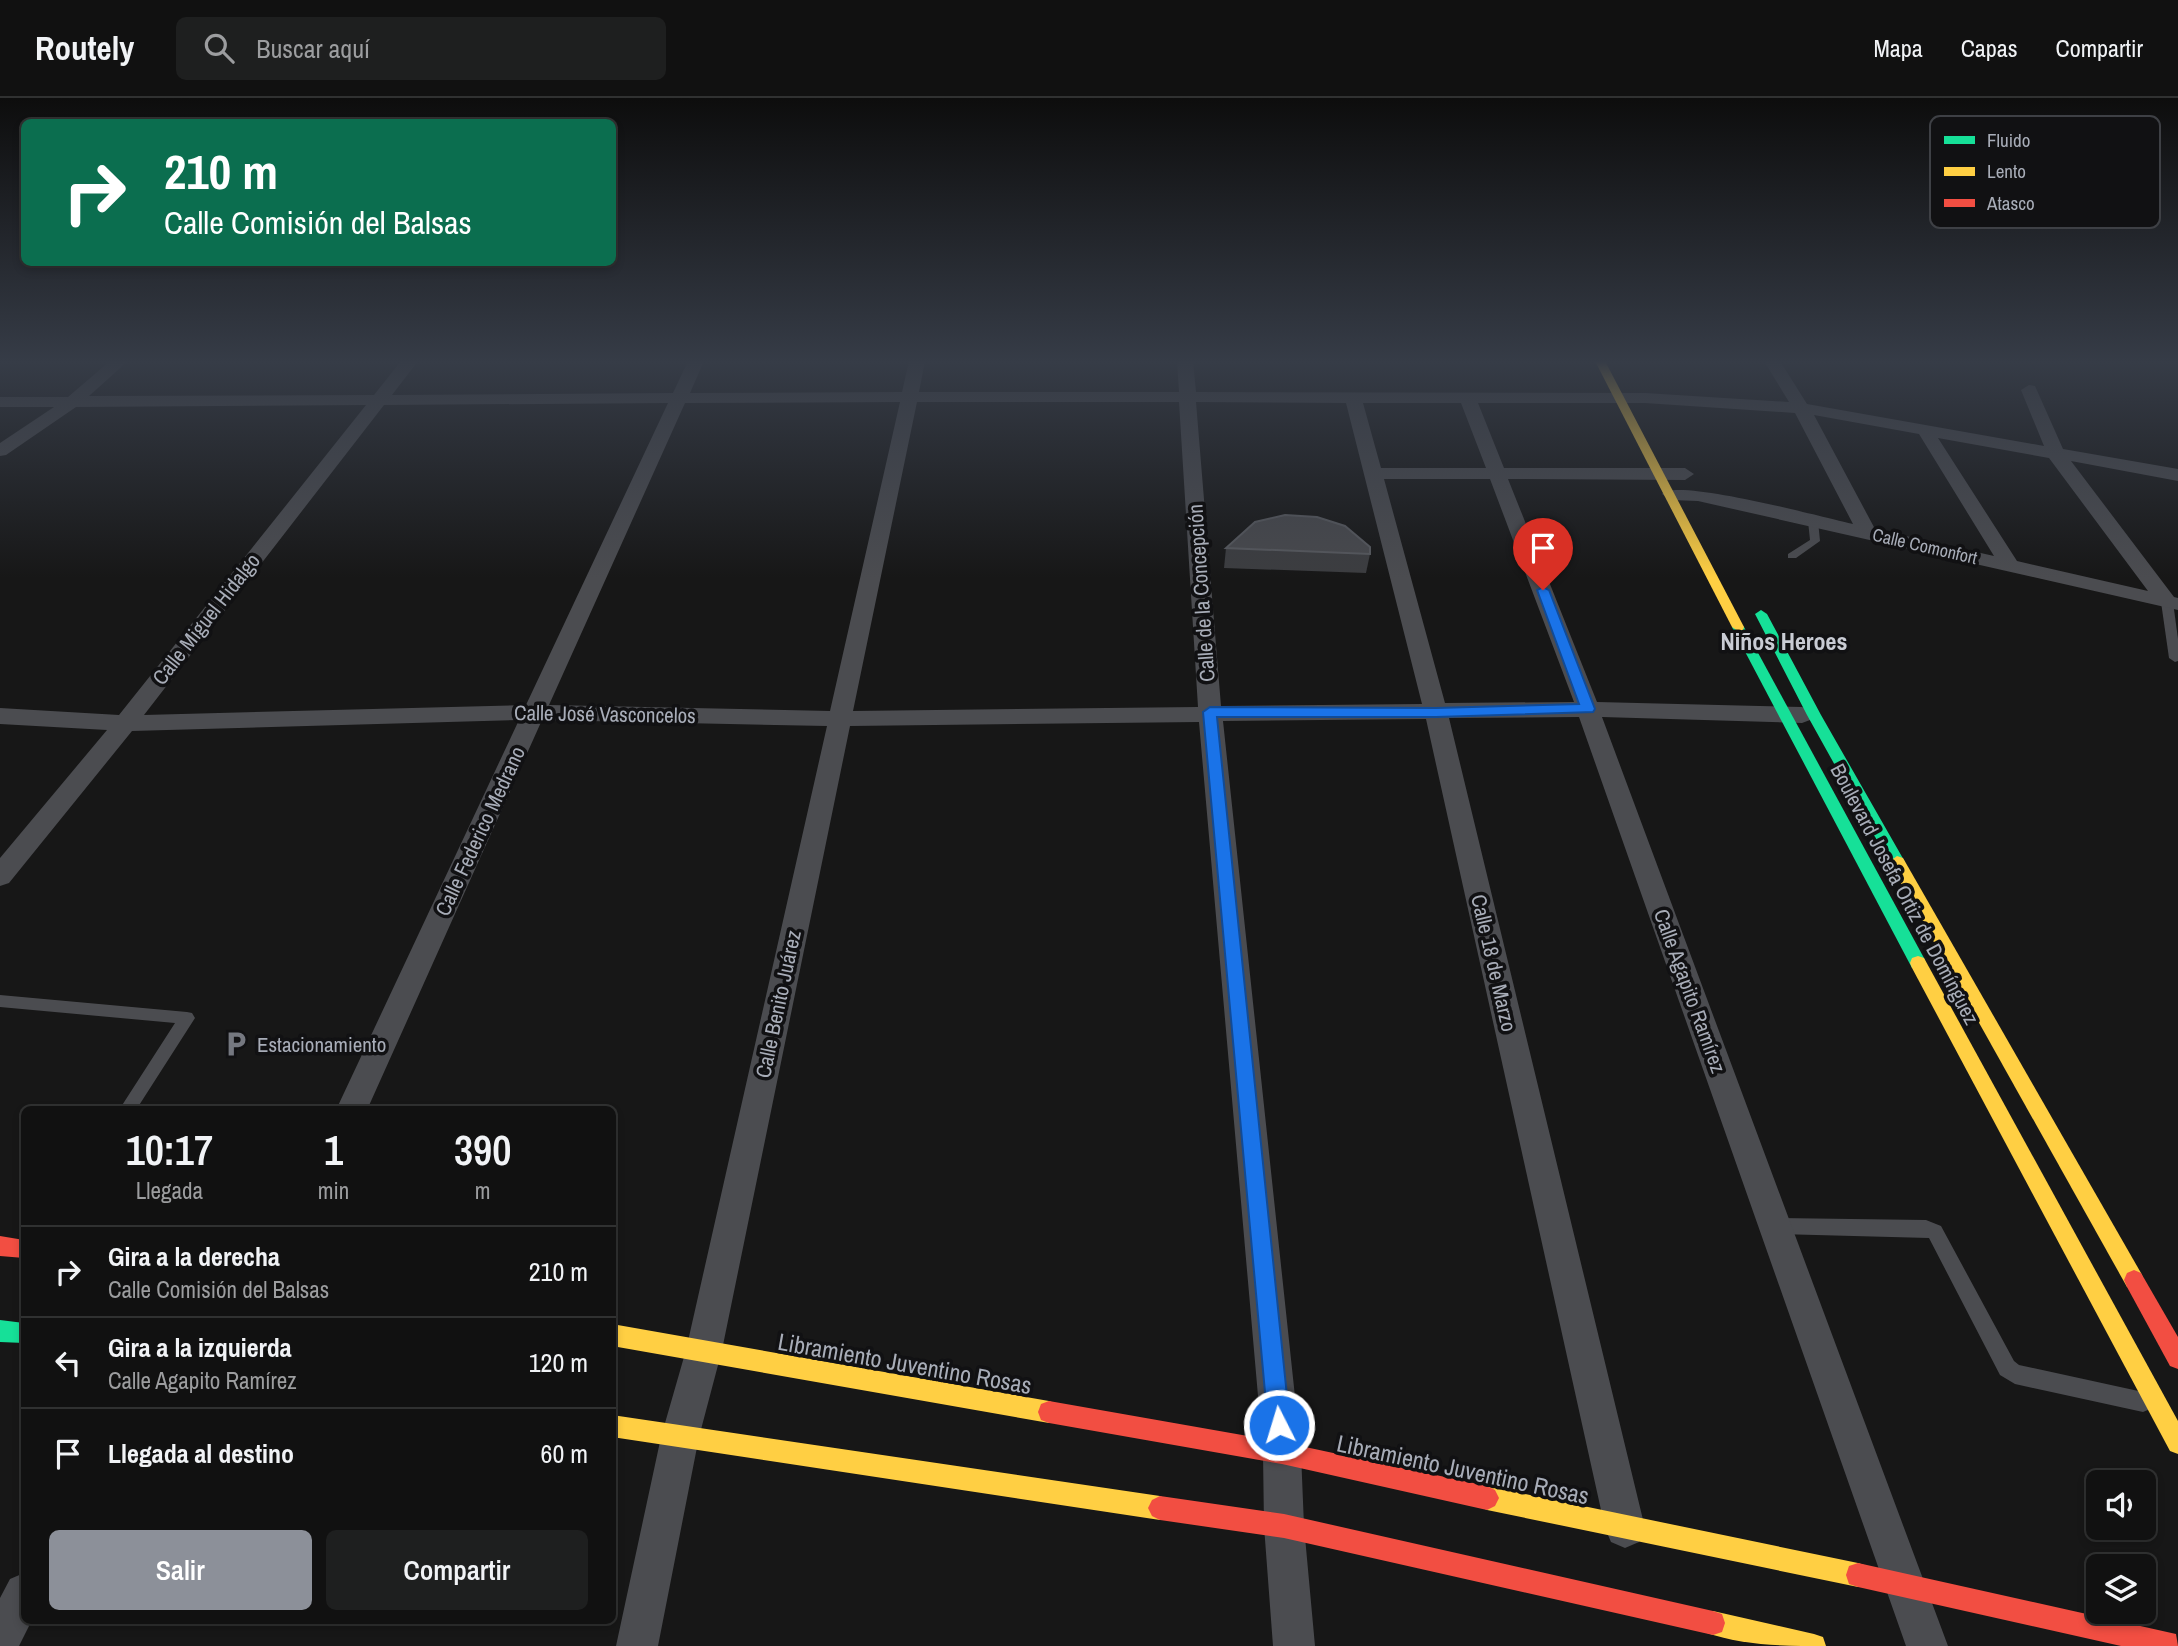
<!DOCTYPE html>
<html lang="es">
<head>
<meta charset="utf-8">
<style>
  :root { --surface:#111; --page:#1e1f1f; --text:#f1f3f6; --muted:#9c9d9f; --line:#303131; --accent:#8c9099 }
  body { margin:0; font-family:"Archivo Narrow",sans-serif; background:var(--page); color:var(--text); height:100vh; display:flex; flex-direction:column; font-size:26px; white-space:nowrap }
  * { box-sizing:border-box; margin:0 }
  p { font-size:23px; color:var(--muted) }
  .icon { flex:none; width:38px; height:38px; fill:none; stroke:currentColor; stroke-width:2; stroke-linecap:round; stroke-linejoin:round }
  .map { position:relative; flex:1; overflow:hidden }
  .panel { position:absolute; left:21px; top:1008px; width:595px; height:518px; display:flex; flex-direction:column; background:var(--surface); border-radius:10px; box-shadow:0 4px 10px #0003,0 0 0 2px var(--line) }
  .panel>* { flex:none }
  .guide { position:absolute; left:21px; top:21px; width:595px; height:147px; border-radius:10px; box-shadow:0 4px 10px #0003,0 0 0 2px var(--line); background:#0b6e4f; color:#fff; overflow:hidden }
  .fabs { position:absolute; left:2086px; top:1372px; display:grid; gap:14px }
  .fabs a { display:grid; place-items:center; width:70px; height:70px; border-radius:10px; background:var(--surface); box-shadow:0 4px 10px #0003,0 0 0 2px var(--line); font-size:35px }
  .pin { position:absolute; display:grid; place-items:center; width:60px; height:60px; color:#fff; margin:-72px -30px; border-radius:50% 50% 50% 0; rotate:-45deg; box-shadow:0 0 7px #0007 }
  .pin .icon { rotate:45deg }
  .me { position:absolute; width:77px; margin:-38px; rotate:355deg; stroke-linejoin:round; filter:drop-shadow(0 0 5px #0008) }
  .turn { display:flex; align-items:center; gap:24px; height:147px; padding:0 28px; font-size:32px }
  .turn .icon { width:91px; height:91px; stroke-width:2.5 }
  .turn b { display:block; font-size:49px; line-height:60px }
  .eta { display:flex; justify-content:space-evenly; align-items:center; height:119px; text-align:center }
  .eta b { font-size:42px; font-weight:600; line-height:49px }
  .primary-button { display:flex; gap:14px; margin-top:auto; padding:14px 28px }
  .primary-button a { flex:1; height:80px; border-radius:10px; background:var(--accent); color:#fff; font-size:28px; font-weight:600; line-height:80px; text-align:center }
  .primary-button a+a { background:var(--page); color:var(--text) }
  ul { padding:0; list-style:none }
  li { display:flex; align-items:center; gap:21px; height:91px; padding:0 28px; border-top:2px solid var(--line) }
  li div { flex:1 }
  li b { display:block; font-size:26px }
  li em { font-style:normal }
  header { display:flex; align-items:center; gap:42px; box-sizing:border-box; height:98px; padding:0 35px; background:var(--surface); border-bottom:2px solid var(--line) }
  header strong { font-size:33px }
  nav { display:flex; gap:38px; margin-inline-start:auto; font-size:24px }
  .search { width:490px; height:63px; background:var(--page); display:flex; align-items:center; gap:18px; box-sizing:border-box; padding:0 24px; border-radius:10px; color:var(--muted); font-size:26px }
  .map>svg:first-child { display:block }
</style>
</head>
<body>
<header>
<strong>Routely</strong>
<div class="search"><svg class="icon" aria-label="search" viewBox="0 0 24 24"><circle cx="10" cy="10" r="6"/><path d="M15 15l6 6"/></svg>Buscar aquí</div>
<nav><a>Mapa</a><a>Capas</a><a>Compartir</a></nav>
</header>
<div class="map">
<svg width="2178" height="1548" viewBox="0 0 2178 1548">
  <rect width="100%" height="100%" fill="#171717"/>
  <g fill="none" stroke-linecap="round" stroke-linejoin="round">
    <!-- lane -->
    <g fill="#4b4c50" fill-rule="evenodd">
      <path d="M 1813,420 L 1818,423 L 1820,443 L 1796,460 L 1788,460 L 1788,456 L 1810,442 L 1808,423 Z"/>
      <path d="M 2167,501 L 2173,504 L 2178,541 L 2178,563 L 2175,564 L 2169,560 L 2161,504 Z"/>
      <path d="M 0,897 L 187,914 L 192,915 L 195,920 L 136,1012 L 119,1012 L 175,925 L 0,909 Z"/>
      <path d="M 1775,1120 L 1926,1122 L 1941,1128 L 2014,1263 L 2019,1267 L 2143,1294 L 2150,1297 L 2153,1304 L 2150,1311 L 2143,1314 L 2015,1286 L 2000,1277 L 1929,1140 L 1775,1136 L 1769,1134 L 1766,1128 L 1769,1122 Z"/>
    </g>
    <!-- street -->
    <g fill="#4b4c50" fill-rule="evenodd">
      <path d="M 110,263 L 128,263 L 89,298 L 374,297 L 401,263 L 418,263 L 392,297 L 673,295 L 688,263 L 704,263 L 690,295 L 902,294 L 909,263 L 925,263 L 919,294 L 1179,294 L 1177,263 L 1193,263 L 1196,294 L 1645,295 L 1789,304 L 1764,263 L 1780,263 L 1807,306 L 2044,348 L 2021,292 L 2029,287 L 2035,288 L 2063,351 L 2178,371 L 2178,383 L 2071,363 L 2174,499 L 2178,500 L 2178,512 L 1698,403 L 1671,402 L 1662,396 C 1675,379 1825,420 1853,426 L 1795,315 L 1645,305 L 1478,305 L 1504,370 L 1685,370 L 1694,376 L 1685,382 L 1508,381 L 1597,604 L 1802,609 L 1810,612 L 1814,617 L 1810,622 L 1802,625 L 1602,619 L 1948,1548 L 1906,1548 L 1579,619 L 1449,620 L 1645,1430 L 1639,1444 L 1625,1450 L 1611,1444 L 1605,1430 L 1426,621 L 1223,623 L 1301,1355 L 1304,1428 L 1315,1548 L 1273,1548 L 1264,1428 L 1263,1355 L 1199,624 L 850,628 L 722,1252 L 699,1339 L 658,1548 L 616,1548 L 661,1339 L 686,1252 L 827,628 L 542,622 L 367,1012 L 336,1012 L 519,622 L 132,633 L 9,785 L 0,788 L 0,760 L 107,632 L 0,626 L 0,610 L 119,617 L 366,307 L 76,309 L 6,357 L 0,358 L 0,345 L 54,309 L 0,309 L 0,299 L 68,299 ZM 900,304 L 830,613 L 549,607 L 685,305 ZM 917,304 L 1179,304 L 1198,609 L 853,613 ZM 1196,304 L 1346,305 L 1422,606 L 1221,608 ZM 668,305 L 526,607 L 144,617 L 384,307 ZM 1363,305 L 1461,305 L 1486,370 L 1381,370 ZM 1814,317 L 1919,336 L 1994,458 L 1875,431 ZM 1938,340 L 2049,360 L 2148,493 L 2017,463 ZM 1384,381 L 1490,381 L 1574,604 L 1445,605 Z"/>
      <path d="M 24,1475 L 24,1522 L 32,1522 L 19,1548 L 0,1548 L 0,1500 L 10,1481 Z"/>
    </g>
    <!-- fast -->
    <g fill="#16e098" fill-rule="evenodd">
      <path d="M 1761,512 L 1767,516 L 1821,617 L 1905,764 L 1903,768 L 1891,768 L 1807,617 L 1755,516 Z"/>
      <path d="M 1738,525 L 1744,529 L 1924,860 L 1926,865 L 1924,870 L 1912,870 L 1732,529 Z"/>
      <path d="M 0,1222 L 24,1225 L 24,1245 L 0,1244 Z"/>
    </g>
    <!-- slow -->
    <g fill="#ffcf43" fill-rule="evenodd">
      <path d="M 1595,263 L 1605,263 L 1744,529 L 1743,532 L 1738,533 L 1732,529 Z"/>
      <path d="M 1897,758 L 1903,760 L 2141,1175 L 2144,1182 L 2141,1189 L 2134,1192 L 2127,1189 L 1889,764 Z"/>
      <path d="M 1918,858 L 1924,860 L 2178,1323 L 2178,1356 L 2170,1353 L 1912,870 L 1910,865 L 1912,860 Z"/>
      <path d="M 612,1226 L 1049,1303 L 1057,1306 L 1060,1314 L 1057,1322 L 1049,1325 L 612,1248 Z"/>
      <path d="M 612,1317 L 1160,1398 L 1168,1402 L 1172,1410 L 1168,1418 L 1160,1422 L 612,1339 Z"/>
      <path d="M 1487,1388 L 1858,1465 L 1867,1468 L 1870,1477 L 1867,1486 L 1858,1489 L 1487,1412 L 1479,1408 L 1475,1400 L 1479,1392 Z"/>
      <path d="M 1713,1513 L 1814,1536 L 1823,1539 L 1826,1548 C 1785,1548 1743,1548 1704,1534 L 1701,1525 L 1704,1516 Z"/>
    </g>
    <!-- jam -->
    <g fill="#f24e42" fill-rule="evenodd">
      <path d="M 0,1138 L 24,1142 L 24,1160 L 0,1158 Z"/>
      <path d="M 2134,1172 L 2141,1175 L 2178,1239 L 2178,1271 L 2170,1268 L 2127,1189 L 2124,1182 L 2127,1175 Z"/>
      <path d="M 1049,1303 L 1282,1344 L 1487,1388 L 1495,1392 L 1499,1400 L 1495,1408 L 1487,1412 L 1282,1366 L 1049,1325 L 1041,1322 L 1038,1314 L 1041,1306 Z"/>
      <path d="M 1160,1398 L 1284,1416 L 1713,1513 L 1722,1516 L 1725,1525 L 1722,1534 L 1713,1537 L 1284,1440 L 1160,1422 L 1152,1418 L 1148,1410 L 1152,1402 Z"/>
      <path d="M 1858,1465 L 2176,1536 L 2178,1548 L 2121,1548 L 1858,1489 L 1849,1486 L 1846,1477 L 1849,1468 Z"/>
    </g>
  </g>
  <!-- wall -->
  <path fill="#3c3d40" d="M 1226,450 L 1370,456 L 1366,475 L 1224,470 Z"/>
  <!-- building -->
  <path fill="#48494d" stroke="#57595e" stroke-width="2" d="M 1285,417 L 1317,419 L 1345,428 L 1370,449 L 1370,456 L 1226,450 L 1255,424 Z"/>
  <!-- sky -->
  <linearGradient id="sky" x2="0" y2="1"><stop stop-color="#0d0d0d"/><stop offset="0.55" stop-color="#363c47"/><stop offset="1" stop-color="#363c47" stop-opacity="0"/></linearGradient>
  <rect width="2178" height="480" fill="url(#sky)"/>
  <!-- route -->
  <path fill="#1a73e8" stroke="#114b97" stroke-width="2" d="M 1543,489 L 1549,492 L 1595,611 L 1593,614 L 1436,619 L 1217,619 L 1290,1327 L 1287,1335 L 1279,1338 L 1271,1335 L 1268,1327 L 1203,614 L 1210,609 L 1436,610 L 1579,606 L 1537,492 Z"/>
  <!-- icons -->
  <defs>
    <symbol id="parking-bare" viewBox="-9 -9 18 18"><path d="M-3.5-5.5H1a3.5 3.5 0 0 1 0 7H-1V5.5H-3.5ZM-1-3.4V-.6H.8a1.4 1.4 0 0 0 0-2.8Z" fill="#757880" stroke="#111113" stroke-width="2.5" paint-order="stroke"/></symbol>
  </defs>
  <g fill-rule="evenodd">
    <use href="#parking-bare" x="217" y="927" width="38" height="38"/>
  </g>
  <g text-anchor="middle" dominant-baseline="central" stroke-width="7" stroke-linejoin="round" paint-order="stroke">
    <!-- far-street labels -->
    <g font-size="18" fill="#a8adb8" stroke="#111113">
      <text transform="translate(1925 448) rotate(13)">Calle Comonfort</text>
    </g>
    <!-- street labels -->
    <g font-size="21" fill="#a8adb8" stroke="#111113">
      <text transform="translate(1201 495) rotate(-94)">Calle de la Concepción</text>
      <text transform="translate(206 521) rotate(-52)">Calle Miguel Hidalgo</text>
      <text transform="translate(605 616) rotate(1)">Calle José Vasconcelos</text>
      <text transform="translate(480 733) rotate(-65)">Calle Federico Medrano</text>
      <text transform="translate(1905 796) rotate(62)">Boulevard Josefa Ortiz de Domínguez</text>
      <text transform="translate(1494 865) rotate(77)">Calle 18 de Marzo</text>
      <text transform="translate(1690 893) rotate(70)">Calle Agapito Ramírez</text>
      <text transform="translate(778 906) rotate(-78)">Calle Benito Juárez</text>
    </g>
    <!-- poi labels -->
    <g font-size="21" fill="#a8adb8" stroke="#111113" text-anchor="start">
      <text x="257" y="946">Estacionamiento</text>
    </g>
    <!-- quarter labels -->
    <g font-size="24" font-weight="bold" fill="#c9ccd4" stroke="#111113">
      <text x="1784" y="543">Niños Heroes</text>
    </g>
    <!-- near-street labels -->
    <g font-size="24" fill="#a8adb8" stroke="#111113">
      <text transform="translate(905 1265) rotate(10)">Libramiento Juventino Rosas</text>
      <text transform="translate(1463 1371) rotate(12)">Libramiento Juventino Rosas</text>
    </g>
  </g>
  <!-- legend -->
  <rect x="1930" y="18" width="230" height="112" rx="10" fill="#111113" stroke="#3e4045" stroke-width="2"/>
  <rect x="1944" y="38" width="31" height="8" fill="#16e098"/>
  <rect x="1944" y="69" width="31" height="9" fill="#ffcf43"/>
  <rect x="1944" y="101" width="31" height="8" fill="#f24e42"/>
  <g font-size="19" fill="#a8adb8">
    <text x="1987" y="49">Fluido</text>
    <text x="1987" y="80">Lento</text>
    <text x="1987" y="112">Atasco</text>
  </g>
</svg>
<div class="fabs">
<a><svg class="icon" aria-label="sound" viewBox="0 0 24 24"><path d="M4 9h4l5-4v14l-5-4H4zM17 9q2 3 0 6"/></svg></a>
<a><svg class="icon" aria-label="layers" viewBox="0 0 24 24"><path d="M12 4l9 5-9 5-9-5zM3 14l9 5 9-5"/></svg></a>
</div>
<div class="pin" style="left:1543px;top:492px;background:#d93025"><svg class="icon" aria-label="arrive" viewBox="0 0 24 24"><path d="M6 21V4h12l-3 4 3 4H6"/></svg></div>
<svg class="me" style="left:1279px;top:1327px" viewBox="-20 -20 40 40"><circle r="17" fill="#1a73e8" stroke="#fff" stroke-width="3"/><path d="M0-11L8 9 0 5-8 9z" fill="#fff"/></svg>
<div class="guide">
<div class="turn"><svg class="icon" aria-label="right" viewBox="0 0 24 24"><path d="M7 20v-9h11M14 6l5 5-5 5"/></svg><div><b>210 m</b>Calle Comisión del Balsas</div></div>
</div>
<section class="panel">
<div class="eta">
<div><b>10:17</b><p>Llegada</p></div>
<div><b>1</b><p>min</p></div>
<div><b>390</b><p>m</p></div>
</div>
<ul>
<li><svg class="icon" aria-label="right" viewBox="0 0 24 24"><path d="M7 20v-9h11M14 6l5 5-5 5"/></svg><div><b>Gira a la derecha</b><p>Calle Comisión del Balsas</p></div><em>210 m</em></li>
<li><svg class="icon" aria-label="left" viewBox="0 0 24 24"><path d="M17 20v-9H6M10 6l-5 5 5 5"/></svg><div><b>Gira a la izquierda</b><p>Calle Agapito Ramírez</p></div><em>120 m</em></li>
<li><svg class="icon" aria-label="arrive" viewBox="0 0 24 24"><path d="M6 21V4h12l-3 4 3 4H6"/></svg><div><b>Llegada al destino</b></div><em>60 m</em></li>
</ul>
<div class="primary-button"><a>Salir</a><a>Compartir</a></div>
</section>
</div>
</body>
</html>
